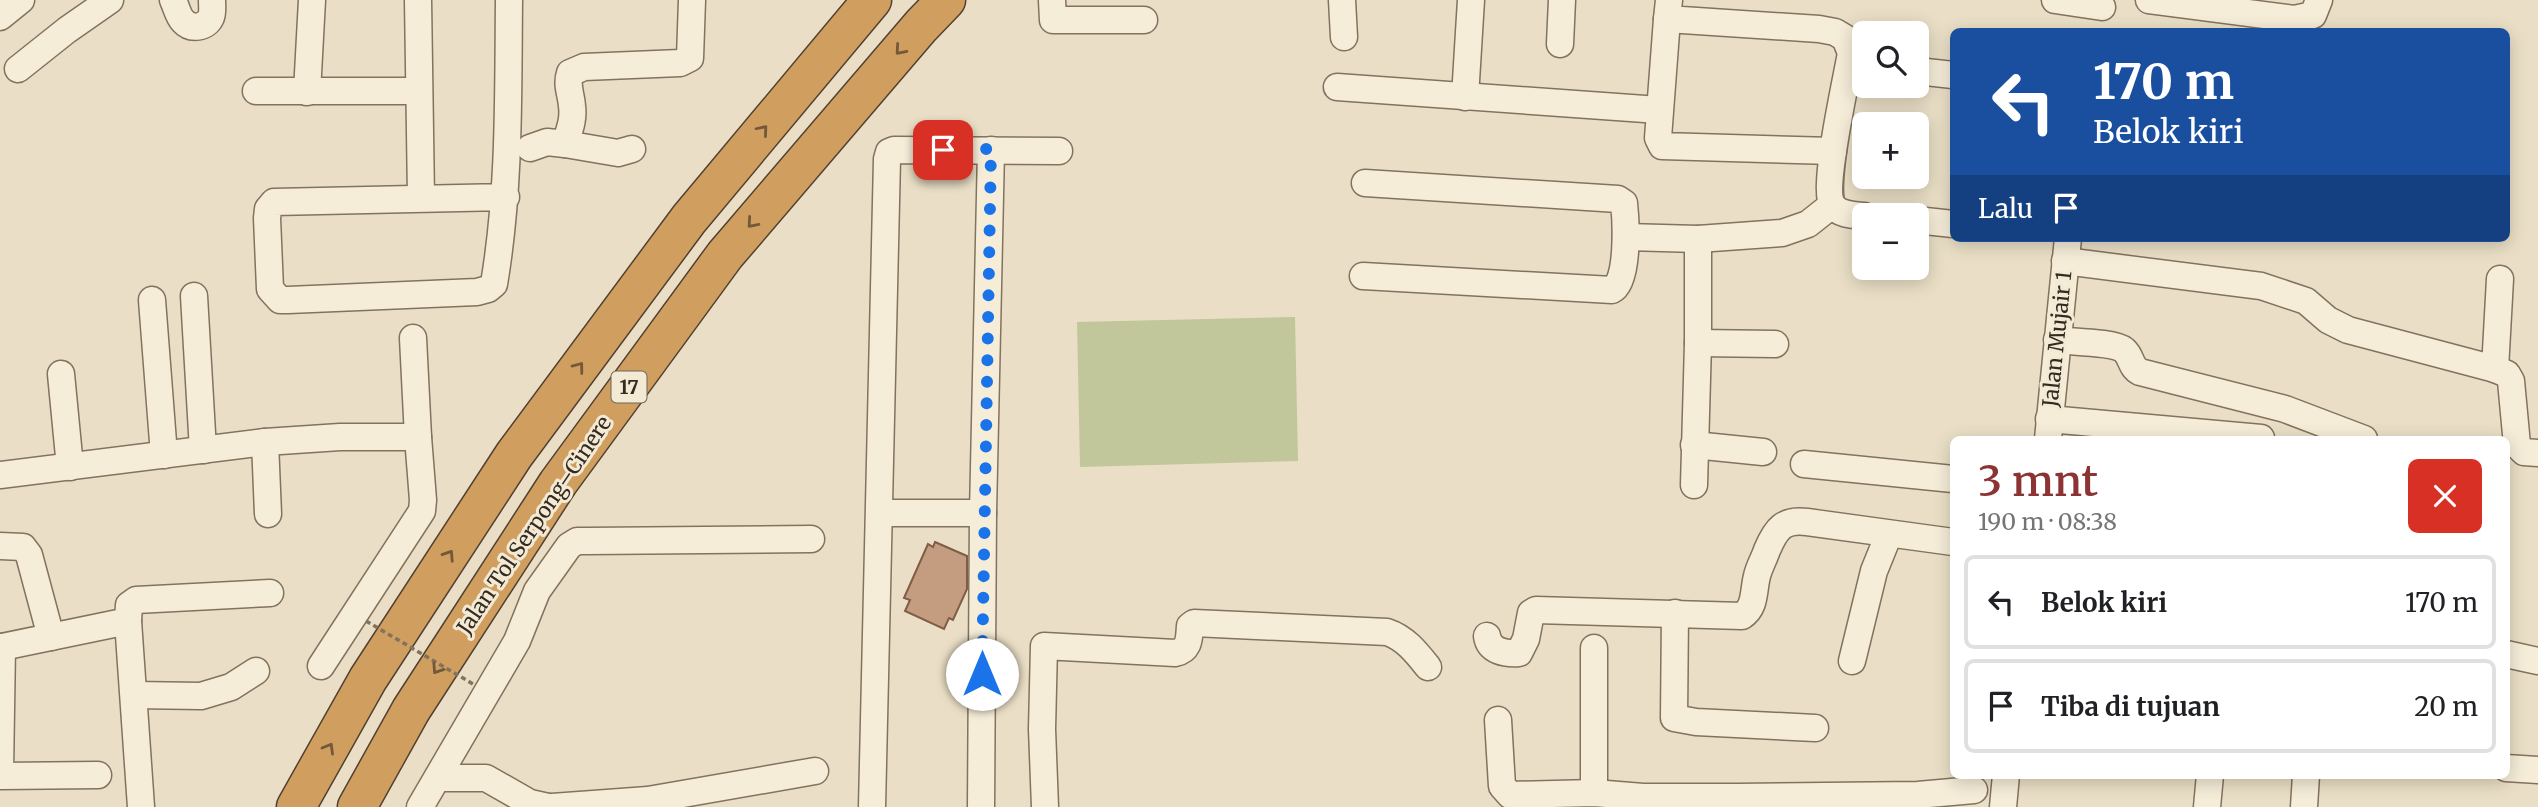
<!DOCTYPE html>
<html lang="id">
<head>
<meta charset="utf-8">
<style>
  :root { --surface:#fff; --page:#f2f2f2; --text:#202124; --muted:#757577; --line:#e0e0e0; --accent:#8c3434 }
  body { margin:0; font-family:Merriweather,serif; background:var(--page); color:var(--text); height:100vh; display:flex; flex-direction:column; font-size:26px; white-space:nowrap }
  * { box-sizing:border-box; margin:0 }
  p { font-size:23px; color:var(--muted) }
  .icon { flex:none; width:38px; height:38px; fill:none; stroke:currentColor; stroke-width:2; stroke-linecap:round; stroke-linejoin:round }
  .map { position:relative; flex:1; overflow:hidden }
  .panel { position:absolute; left:1950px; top:436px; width:560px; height:343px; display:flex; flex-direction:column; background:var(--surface); border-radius:10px; box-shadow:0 4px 18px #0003 }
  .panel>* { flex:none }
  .guide { position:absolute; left:1950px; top:28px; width:560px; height:214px; border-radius:10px; box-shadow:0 4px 18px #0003; background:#1a4fa0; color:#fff; overflow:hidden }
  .buttons { position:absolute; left:1852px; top:21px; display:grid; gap:14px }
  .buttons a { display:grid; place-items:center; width:77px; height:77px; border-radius:10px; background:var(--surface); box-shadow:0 4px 18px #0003; font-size:35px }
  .pin { position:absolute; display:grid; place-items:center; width:60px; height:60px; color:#fff; margin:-30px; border-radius:14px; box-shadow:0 4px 10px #0006 }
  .me { position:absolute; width:77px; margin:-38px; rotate:0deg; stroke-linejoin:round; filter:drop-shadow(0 0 5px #0008) }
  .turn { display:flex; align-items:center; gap:24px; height:147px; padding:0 28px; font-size:32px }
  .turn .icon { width:91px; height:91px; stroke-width:2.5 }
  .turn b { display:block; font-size:49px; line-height:60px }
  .then { display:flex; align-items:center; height:66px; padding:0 28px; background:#0003; gap:14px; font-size:26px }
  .round { display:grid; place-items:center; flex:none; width:74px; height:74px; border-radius:10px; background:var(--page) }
  .overview { display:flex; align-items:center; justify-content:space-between; height:119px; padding:0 28px }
  h1 { font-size:42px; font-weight:600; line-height:52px; color:var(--accent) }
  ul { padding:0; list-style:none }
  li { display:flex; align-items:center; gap:21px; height:94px; margin:0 14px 10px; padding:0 14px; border:4px solid var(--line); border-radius:10px }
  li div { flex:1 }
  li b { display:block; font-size:26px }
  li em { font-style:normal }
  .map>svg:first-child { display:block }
</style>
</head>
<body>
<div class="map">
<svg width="2538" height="807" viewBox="0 0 2538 807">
  <rect width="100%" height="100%" fill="#eadfc6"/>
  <!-- green -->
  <path fill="#c1c79b" d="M 1295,317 L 1298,461 L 1080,467 L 1077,322 Z"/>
  <!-- building -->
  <path fill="#c49c80" stroke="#805d46" stroke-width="2" d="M 935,542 L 967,556 L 967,589 L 953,620 L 949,618 L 944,629 L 905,611 L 910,600 L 904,598 L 928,544 L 933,547 Z"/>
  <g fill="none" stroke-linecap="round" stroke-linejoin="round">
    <defs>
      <g id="minor">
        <path d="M 173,0 C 176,6 178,16 183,21 C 191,30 206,28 211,17 C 213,12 212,6 212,0"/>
        <path d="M 418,0 L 421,198"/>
        <path d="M 1052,0 L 1053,20 L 1144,20"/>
        <path d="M 1342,0 L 1344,37"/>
        <path d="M 1669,0 L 1667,19 L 1819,29 L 1835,32 L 1845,38 L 1851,53 C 1847,77 1821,190 1833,206 C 1840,215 1854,215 1864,216"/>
        <path d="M 2055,0 L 2102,7"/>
        <path d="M 2149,0 L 2294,19 L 2313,15 L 2319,0"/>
        <path d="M 0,17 L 21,0"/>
        <path d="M 1667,19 L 1658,138 L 1662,146 L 1833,151"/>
        <path d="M 1560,44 L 1562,0"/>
        <path d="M 18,69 L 67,30 L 110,0"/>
        <path d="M 1917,71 L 1953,75"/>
        <path d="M 1337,87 L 1659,110"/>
        <path d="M 256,91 L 418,91"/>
        <path d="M 307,92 L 312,0"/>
        <path d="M 1465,97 L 1471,0"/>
        <path d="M 565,144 L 618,153 L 632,149"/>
        <path d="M 530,148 L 547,142 L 565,144 C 569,131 574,120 572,106 C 571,93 566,85 570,73 L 584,67 L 680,63 L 690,58 L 692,0"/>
        <path d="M 506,197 L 274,202 L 268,209 L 267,218 L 270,289 L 280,300 L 288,300 L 477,292 L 488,289 L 494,284 C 510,189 508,95 509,0"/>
        <path d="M 1916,220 L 1953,224"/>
        <path d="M 1626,237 L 1698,239 L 1782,233 L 1808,224 L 1832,205"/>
        <path d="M 2065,261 L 2261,286 L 2306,301 L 2328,320 L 2348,330 L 2495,369 L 2507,374 L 2511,381 L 2517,445 L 2524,452 L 2538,453"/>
        <path d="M 1363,276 L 1612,290 C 1629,282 1626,221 1624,203 L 1618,199 L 1365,183"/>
        <path d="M 194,296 L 203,450"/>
        <path d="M 152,300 L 164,455"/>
        <path d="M 413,338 L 418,437"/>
        <path d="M 2057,340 C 2071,342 2114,342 2124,350 C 2132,357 2130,367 2140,372 L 2285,409 L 2364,439"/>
        <path d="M 1698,343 L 1775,344"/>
        <path d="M 2495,369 L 2500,279"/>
        <path d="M 61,374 L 70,467"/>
        <path d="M 2049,419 L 2261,438"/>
        <path d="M 2048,439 L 2068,238"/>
        <path d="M 265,442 L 268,514"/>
        <path d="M 1694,445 L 1763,452"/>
        <path d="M 1804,464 L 1953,479"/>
        <path d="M 0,475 L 265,442 L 340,437 L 418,437 L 423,500 L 422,511 L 321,666"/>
        <path d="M 1694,485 L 1698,343 L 1698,239"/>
        <path d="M 880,513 L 983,513"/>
        <path d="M 0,546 L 23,547 L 29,555 L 51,637"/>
        <path d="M 1675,613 L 1674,718 L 1696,722 L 1815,728"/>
        <path d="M 128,621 L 141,807"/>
        <path d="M 1487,636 C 1489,651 1505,654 1519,653 L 1526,639 L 1531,613 L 1536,610 L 1742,616 C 1756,607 1753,591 1757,576 C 1759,567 1764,559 1767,550 C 1776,529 1783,519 1807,522 L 1953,542"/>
        <path d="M 0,647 L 2,647 L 0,772"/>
        <path d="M 2,647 L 128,621 L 129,605 L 136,600 L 270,593"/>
        <path d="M 2506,654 L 2538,661"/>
        <path d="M 1852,661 L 1874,571 L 1889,534"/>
        <path d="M 134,695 L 201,696 L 231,687 L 256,671"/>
        <path d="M 1498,720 L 1502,786 L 1510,795 L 1594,793 L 1643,797 L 1738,797 L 1918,795 L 1974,790"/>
        <path d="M 2506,768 L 2538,770"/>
        <path d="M 0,776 L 98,775"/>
        <path d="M 438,778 L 486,778 L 530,803 L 548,807"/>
        <path d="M 1594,793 L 1594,648"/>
        <path d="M 420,807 L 517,641 L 537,591 L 569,546 L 577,541 L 587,541 L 811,539"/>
        <path d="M 552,807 L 648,800 L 815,771"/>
        <path d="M 872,807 L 887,159 L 889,152 L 894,150 L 1059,151"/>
        <path d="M 981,807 L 983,513 L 991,150"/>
        <path d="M 1045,807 L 1042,729 L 1044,646 L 1175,653 C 1190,650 1189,638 1190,626 L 1194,623 L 1387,632 C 1405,638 1416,652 1428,667"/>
        <path d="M 2003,807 L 2006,775"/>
        <path d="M 2207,807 L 2210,775"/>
        <path d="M 2304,807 L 2306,775"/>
      </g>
      <g id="highway">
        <path d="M 296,807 L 368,679 L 514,455 L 689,219 L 872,0"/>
        <path d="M 357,807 L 411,710 L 558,483 L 725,255 L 921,26 L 946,0"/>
      </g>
    </defs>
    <!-- minor casing -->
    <use href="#minor" stroke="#83725e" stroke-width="29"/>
    <!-- highway casing -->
    <use href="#highway" stroke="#514031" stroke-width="41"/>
    <!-- minor -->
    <use href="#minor" stroke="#f5edd8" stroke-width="26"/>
    <!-- highway -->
    <use href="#highway" stroke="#d09f5f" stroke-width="38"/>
    <!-- path-bridge -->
    <path stroke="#83725e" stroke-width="3.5" stroke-dasharray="5 3.5" stroke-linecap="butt" d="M 366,621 L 473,684"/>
  </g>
  <!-- one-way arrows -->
  <defs><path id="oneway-chevron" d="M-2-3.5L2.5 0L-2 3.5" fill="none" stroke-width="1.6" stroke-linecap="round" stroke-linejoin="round" transform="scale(1.75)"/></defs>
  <g stroke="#735939">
    <use href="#oneway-chevron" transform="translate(900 50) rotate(131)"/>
    <use href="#oneway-chevron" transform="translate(763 130) rotate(-50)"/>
    <use href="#oneway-chevron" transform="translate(752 223) rotate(131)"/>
    <use href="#oneway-chevron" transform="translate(579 367) rotate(-53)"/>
    <use href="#oneway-chevron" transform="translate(449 555) rotate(-57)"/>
    <use href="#oneway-chevron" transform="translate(437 669) rotate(123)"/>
    <use href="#oneway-chevron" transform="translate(329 748) rotate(-60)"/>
  </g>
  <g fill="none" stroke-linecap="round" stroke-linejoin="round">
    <!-- route -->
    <path stroke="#1a73e8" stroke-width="12" stroke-dasharray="0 21.6" d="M 943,150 L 991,149 L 982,674"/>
  </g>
  <g text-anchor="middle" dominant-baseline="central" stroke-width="6" stroke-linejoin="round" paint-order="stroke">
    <!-- shield labels -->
    <rect fill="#f2ead5" stroke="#6e6456" stroke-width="2" x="611.5" y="371.5" width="35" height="31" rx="5"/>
    <g font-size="19" font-weight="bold" fill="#352a20">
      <text x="629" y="387">17</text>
    </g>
    <!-- street labels -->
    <g font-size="21" fill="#352a20" stroke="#f2ead5">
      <text transform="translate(2057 339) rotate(-84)">Jalan Mujair 1</text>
      <text transform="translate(534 525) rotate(-56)">Jalan Tol Serpong–Cinere</text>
    </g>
  </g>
</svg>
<div class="buttons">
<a><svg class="icon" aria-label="search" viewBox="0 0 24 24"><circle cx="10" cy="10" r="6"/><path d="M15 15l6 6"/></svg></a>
<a>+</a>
<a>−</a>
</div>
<div class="pin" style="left:943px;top:150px;background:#d93025"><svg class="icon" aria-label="arrive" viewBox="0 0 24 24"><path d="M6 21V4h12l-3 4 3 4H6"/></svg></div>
<svg class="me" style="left:982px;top:674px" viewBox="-20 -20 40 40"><circle r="19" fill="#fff"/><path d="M0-13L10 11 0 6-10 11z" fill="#1a73e8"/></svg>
<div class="guide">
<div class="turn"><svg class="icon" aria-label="left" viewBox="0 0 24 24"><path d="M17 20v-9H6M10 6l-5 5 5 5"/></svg><div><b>170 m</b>Belok kiri</div></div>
<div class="then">Lalu<svg class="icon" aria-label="arrive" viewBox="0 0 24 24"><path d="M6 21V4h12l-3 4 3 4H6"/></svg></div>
</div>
<section class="panel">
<div class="overview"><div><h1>3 mnt</h1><p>190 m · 08:38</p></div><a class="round" style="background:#d93025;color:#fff"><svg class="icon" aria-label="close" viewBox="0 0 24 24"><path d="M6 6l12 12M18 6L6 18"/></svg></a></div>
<ul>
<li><svg class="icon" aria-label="left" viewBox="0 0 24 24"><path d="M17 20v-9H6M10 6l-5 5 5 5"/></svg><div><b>Belok kiri</b></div><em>170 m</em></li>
<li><svg class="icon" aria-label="arrive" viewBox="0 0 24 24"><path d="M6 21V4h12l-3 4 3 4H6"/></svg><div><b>Tiba di tujuan</b></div><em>20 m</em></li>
</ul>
</section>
</div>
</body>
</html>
